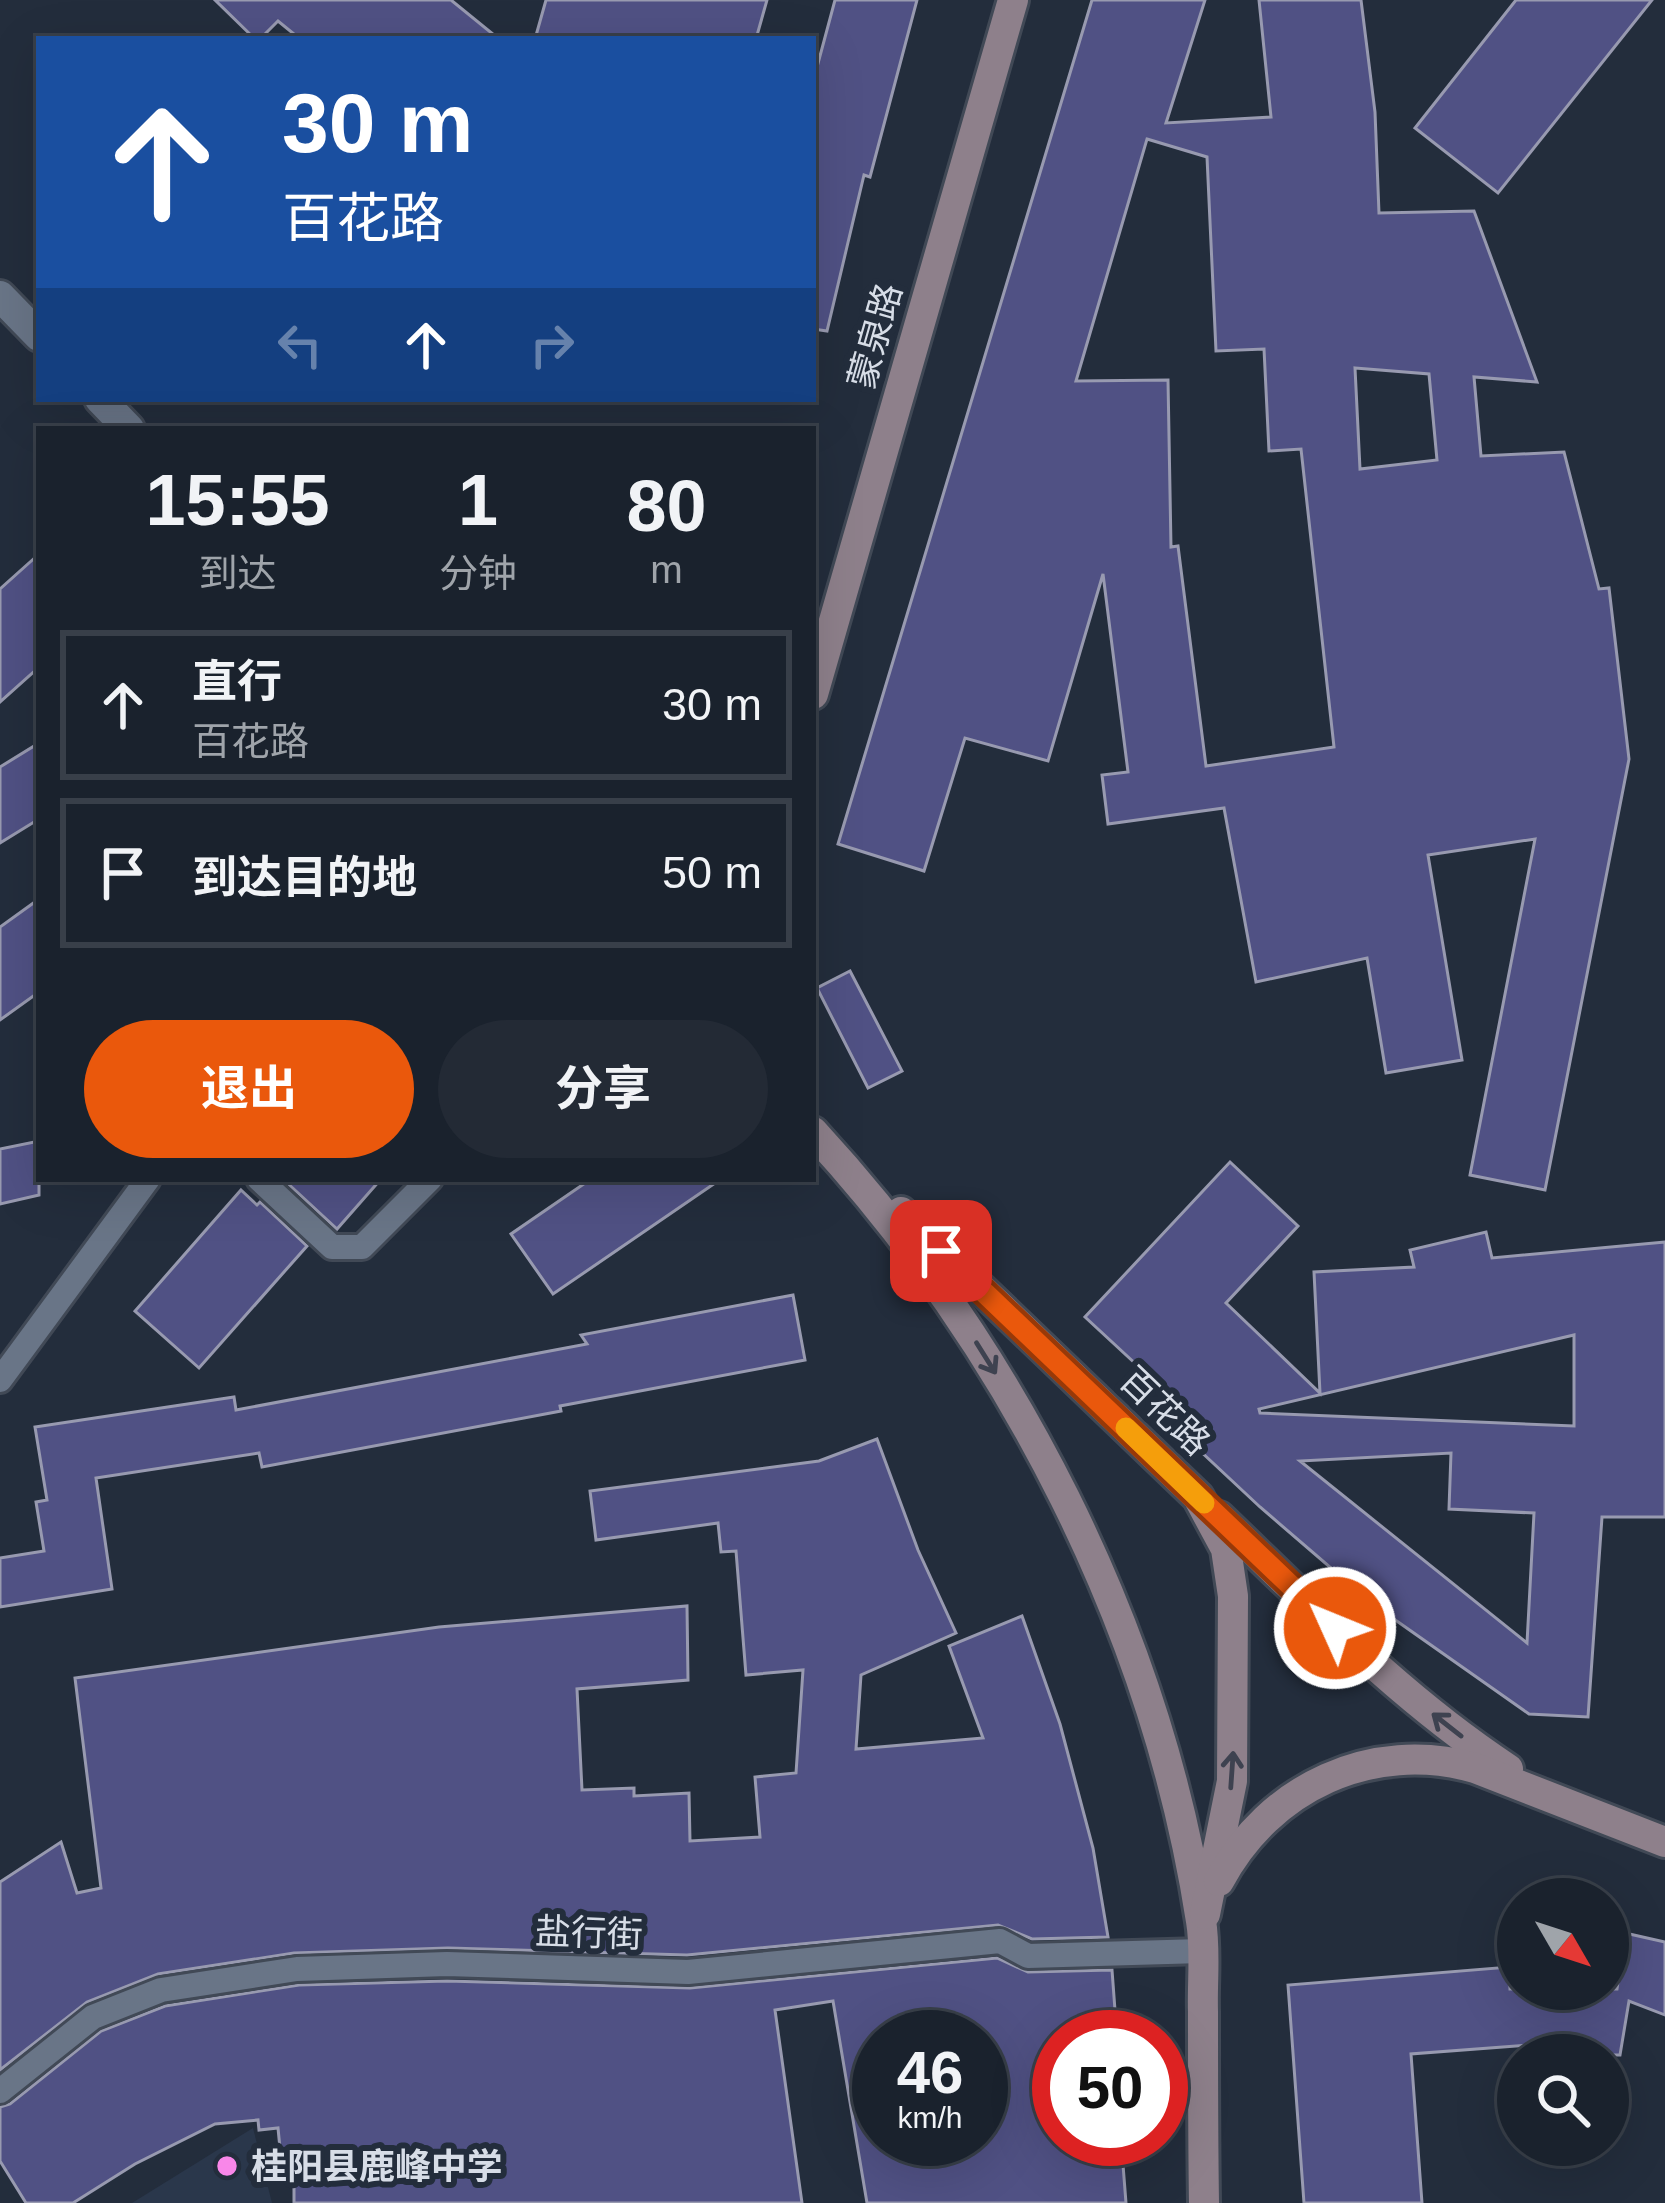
<!DOCTYPE html>
<html lang="zh">
<head>
<meta charset="utf-8">
<style>
  :root { --surface:#1a222d; --page:#232a35; --text:#f1f3f6; --muted:#9fa4aa; --line:#383f49; --accent:#ea580c }
  body { margin:0; font-family:Arial,"Noto Sans SC",sans-serif; background:var(--page); color:var(--text); height:100vh; display:flex; flex-direction:column; font-size:45px; white-space:nowrap }
  * { box-sizing:border-box; margin:0 }
  p { font-size:39px; color:var(--muted) }
  .icon { flex:none; width:66px; height:66px; fill:none; stroke:currentColor; stroke-width:2; stroke-linecap:round; stroke-linejoin:round }
  .map { position:relative; flex:1; overflow:hidden }
  .side { position:absolute; left:36px; top:426px; width:780px; height:756px; display:flex; flex-direction:column; background:var(--surface); border-radius:0px; box-shadow:0 12px 48px #0002,0 0 0 3px var(--line) }
  .side>* { flex:none }
  .guide { position:absolute; left:36px; top:36px; width:780px; height:366px; border-radius:0px; box-shadow:0 12px 48px #0002,0 0 0 3px var(--line); background:#1a4fa0; color:#fff; overflow:hidden }
  .needle { width:78px; rotate:129deg }
  .fabs { position:absolute; left:1497px; top:1878px; display:grid; gap:24px }
  .fabs a { display:grid; place-items:center; width:132px; height:132px; border-radius:50%; background:var(--surface); box-shadow:0 12px 48px #0002,0 0 0 3px var(--line); font-size:60px }
  .speed { position:absolute; left:852px; top:2010px; display:flex; gap:24px; font-size:60px; font-weight:700; text-align:center }
  .speed>* { display:grid; place-content:center; width:156px; height:156px; border-radius:50%; background:var(--surface); box-shadow:0 12px 48px #0002,0 0 0 3px var(--line); line-height:1 }
  .speed small { font-size:30px; font-weight:400 }
  .speed .limit { border:18px solid #d22; background:#fff; color:#111 }
  .pin { position:absolute; display:grid; place-items:center; width:102px; height:102px; color:#fff; margin:-51px; border-radius:24px; box-shadow:0 6px 18px #0006 }
  .me { position:absolute; width:132px; margin:-66px; rotate:314deg; stroke-linejoin:round; filter:drop-shadow(0 0 9px #0008) }
  .turn { display:flex; align-items:center; gap:42px; height:252px; padding:0 48px; font-size:54px }
  .turn .icon { width:156px; height:156px; stroke-width:2.5 }
  .turn b { display:block; font-size:84px; line-height:102px }
  .lanes { display:flex; align-items:center; height:114px; padding:0 48px; background:#0003; justify-content:center; gap:60px; direction:ltr }
  .lanes .off { opacity:.35 }
  .eta { display:flex; justify-content:space-evenly; align-items:center; height:204px; text-align:center }
  .eta b { font-size:72px; font-weight:700; line-height:84px }
  .primary-button { display:flex; gap:24px; margin-top:auto; padding:24px 48px }
  .primary-button a { flex:1; height:138px; border-radius:72px; background:var(--accent); color:#fff; font-size:48px; font-weight:700; line-height:138px; text-align:center }
  .primary-button a+a { background:var(--page); color:var(--text) }
  ul { padding:0; list-style:none }
  li { display:flex; align-items:center; gap:36px; height:150px; margin:0 24px 18px; padding:0 24px; border:6px solid var(--line); border-radius:0px }
  li div { flex:1 }
  li b { display:block; font-size:45px }
  li em { font-style:normal }
  .map>svg:first-child { display:block }
</style>
</head>
<body>
<div class="map">
<svg width="1665" height="2203" viewBox="0 0 1665 2203">
  <rect width="100%" height="100%" fill="#232d3c"/>
  <!-- built -->
  <path fill="#2a374b" d="M 253,2128 L 272,2203 L 132,2203 Z"/>
  <!-- building -->
  <g fill="#505184" stroke="#989ab0" stroke-width="3" fill-rule="evenodd">
    <path d="M 215,0 L 451,0 L 499,39 L 300,39 L 278,21 L 260,39 L 255,39 Z"/>
    <path d="M 546,0 L 767,0 L 756,39 L 535,39 Z"/>
    <path d="M 835,0 L 917,0 L 870,177 L 864,175 L 827,331 L 813,329 L 813,82 Z"/>
    <path d="M 1092,0 L 1205,0 L 1166,123 L 1271,117 L 1259,0 L 1361,0 L 1375,112 L 1379,213 L 1474,211 L 1537,382 L 1474,377 L 1481,456 L 1564,452 L 1599,589 L 1609,588 L 1629,759 L 1545,1190 L 1470,1175 L 1535,839 L 1428,855 L 1462,1060 L 1386,1073 L 1367,958 L 1256,982 L 1224,808 L 1108,824 L 1102,775 L 1128,772 L 1103,574 L 1048,761 L 965,738 L 924,871 L 838,844 ZM 1147,139 L 1207,157 L 1216,351 L 1264,349 L 1269,451 L 1301,449 L 1334,747 L 1206,766 L 1178,546 L 1171,547 L 1168,380 L 1076,381 ZM 1355,368 L 1429,374 L 1437,460 L 1360,469 Z"/>
    <path d="M 1516,0 L 1652,0 L 1498,193 L 1415,128 Z"/>
    <path d="M 39,554 L 39,667 L 0,702 L 0,589 Z"/>
    <path d="M 39,743 L 39,819 L 0,843 L 0,767 Z"/>
    <path d="M 39,899 L 39,992 L 0,1020 L 0,927 Z"/>
    <path d="M 850,971 L 902,1071 L 868,1088 L 817,988 Z"/>
    <path d="M 39,1141 L 39,1195 L 0,1204 L 0,1149 Z"/>
    <path d="M 1230,1162 L 1298,1226 L 1226,1303 L 1320,1393 L 1314,1272 L 1414,1267 L 1410,1250 L 1486,1232 L 1492,1258 L 1665,1242 L 1665,1517 L 1602,1517 L 1588,1717 L 1529,1714 L 1374,1605 L 1260,1507 L 1166,1419 L 1180,1405 L 1085,1317 ZM 1574,1335 L 1574,1426 L 1260,1413 L 1259,1409 ZM 1451,1453 L 1449,1509 L 1534,1513 L 1527,1643 L 1300,1461 Z"/>
    <path d="M 283,1179 L 381,1179 L 337,1229 Z"/>
    <path d="M 591,1179 L 721,1179 L 553,1294 L 511,1234 Z"/>
    <path d="M 241,1190 L 257,1205 L 260,1202 L 307,1246 L 199,1368 L 135,1311 Z"/>
    <path d="M 793,1295 L 805,1360 L 560,1406 L 561,1411 L 262,1467 L 259,1453 L 96,1478 L 112,1589 L 0,1607 L 0,1558 L 44,1551 L 36,1502 L 47,1500 L 35,1427 L 234,1397 L 236,1410 L 587,1344 L 581,1335 Z"/>
    <path d="M 877,1439 L 918,1550 L 956,1633 L 861,1675 L 856,1749 L 983,1738 L 949,1646 L 1022,1616 L 1060,1724 L 1093,1848 L 1108,1937 L 1032,1939 L 998,1925 L 687,1955 L 448,1948 L 294,1953 L 158,1974 L 87,2002 L 0,2070 L 0,1882 L 61,1842 L 77,1893 L 101,1888 L 75,1678 L 439,1627 L 687,1606 L 688,1680 L 577,1689 L 582,1790 L 634,1788 L 634,1796 L 689,1793 L 690,1841 L 760,1837 L 755,1777 L 796,1773 L 803,1670 L 746,1675 L 736,1551 L 721,1552 L 718,1523 L 596,1540 L 590,1491 L 819,1461 Z"/>
    <path d="M 1625,1933 L 1665,1942 L 1665,2015 L 1629,2001 L 1620,2055 L 1552,2055 L 1554,2043 L 1411,2054 L 1422,2203 L 1304,2203 L 1288,1985 L 1509,1967 L 1510,1989 L 1617,1989 Z"/>
    <path d="M 997,1958 L 1028,1972 L 1112,1970 L 1117,2037 L 1059,2037 L 1059,2139 L 1121,2139 L 1126,2203 L 867,2203 L 833,2001 L 775,2010 L 802,2203 L 294,2203 L 294,2178 L 283,2179 L 278,2128 L 259,2130 L 258,2120 L 215,2124 L 135,2164 L 73,2203 L 26,2203 L 0,2161 L 0,2107 L 10,2104 L 101,2031 L 165,2006 L 299,1985 L 447,1981 L 690,1988 ZM 879,2037 L 981,2037 L 981,2139 L 879,2139 Z"/>
  </g>
  <g fill="none" stroke-linecap="round" stroke-linejoin="round">
    <defs>
      <g id="service">
        <path d="M 259,1179 L 332,1247 L 362,1247 L 430,1179"/>
        <path d="M 0,1380 L 148,1179"/>
        <path d="M 0,2091 L 93,2017 L 161,1990 L 297,1969 L 447,1964 L 688,1972 L 1000,1941 L 1028,1956 L 1202,1951"/>
      </g>
      <g id="tertiary">
        <path d="M 0,296 L 39,336"/>
        <path d="M 100,399 L 129,429"/>
      </g>
      <g id="secondary">
        <path d="M 813,694 L 1013,0"/>
        <path d="M 813,1132 C 1012,1348 1156,1629 1201,1921 C 1206,1950 1202,1982 1203,2012 C 1203,2076 1203,2139 1204,2203"/>
        <path d="M 901,1212 L 1198,1497 L 1226,1549 L 1233,1596 L 1232,1781 L 1205,1914"/>
        <path d="M 1219,1517 C 1311,1605 1400,1698 1508,1769"/>
        <path d="M 1219,1881 C 1269,1787 1372,1739 1475,1768 L 1665,1842"/>
      </g>
    </defs>
    <!-- service casing -->
    <use href="#service" stroke="#414956" stroke-width="30"/>
    <!-- tertiary casing -->
    <use href="#tertiary" stroke="#414956" stroke-width="36"/>
    <!-- secondary casing -->
    <use href="#secondary" stroke="#414956" stroke-width="36"/>
    <!-- service -->
    <use href="#service" stroke="#697587" stroke-width="24"/>
    <!-- tertiary -->
    <use href="#tertiary" stroke="#697587" stroke-width="30"/>
    <!-- secondary -->
    <use href="#secondary" stroke="#8e808b" stroke-width="30"/>
  </g>
  <!-- one-way arrows -->
  <defs><path id="oneway-shaft" d="M-6 0H5M1.5-3L5.5 0L1.5 3" fill="none" stroke-width="1.6" stroke-linecap="round" stroke-linejoin="round" transform="scale(3)"/></defs>
  <g stroke="#3e4250">
    <use href="#oneway-shaft" transform="translate(986 1358) rotate(58)"/>
    <use href="#oneway-shaft" transform="translate(1447 1725) rotate(-142)"/>
    <use href="#oneway-shaft" transform="translate(1232 1770) rotate(-86)"/>
  </g>
  <g fill="none" stroke-linecap="round" stroke-linejoin="round">
    <defs>
      <path id="route" d="M 941,1251 L 1335,1628"/>
    </defs>
    <!-- route casing -->
    <use href="#route" stroke="#983908" stroke-width="30"/>
    <!-- route -->
    <use href="#route" stroke="#ea580c" stroke-width="21"/>
    <!-- slow -->
    <path stroke="#f59e0b" stroke-width="21" d="M 1126,1428 L 1204,1503"/>
  </g>
  <!-- markers -->
  <circle fill="#f987e9" stroke="#232d3c" stroke-width="4.5" cx="227" cy="2166" r="12"/>
  <g text-anchor="middle" dominant-baseline="central" stroke-width="12" stroke-linejoin="round" paint-order="stroke">
    <!-- street labels -->
    <g font-size="36" fill="#d7dde7" stroke="#232d3c">
      <text transform="translate(875 336) rotate(-74)">蒙泉路</text>
      <text transform="translate(1165 1411) rotate(44)">百花路</text>
      <text transform="translate(589 1933) rotate(2)">盐行街</text>
    </g>
    <!-- poi labels -->
    <g font-size="36" font-weight="bold" fill="#d7dde7" stroke="#232d3c" text-anchor="start">
      <text x="251" y="2166">桂阳县鹿峰中学</text>
    </g>
  </g>
</svg>
<div class="fabs">
<a><svg class="needle" viewBox="-14 -14 28 28"><path d="M0-13l5 13h-10z" fill="#e53935"/><path d="M0 13l5-13h-10z" fill="#9fa4aa"/></svg></a>
<a><svg class="icon" aria-label="search" viewBox="0 0 24 24"><circle cx="10" cy="10" r="6"/><path d="M15 15l6 6"/></svg></a>
</div>
<div class="speed"><div>46<small>km/h</small></div><div class="limit">50</div></div>
<div class="pin" style="left:941px;top:1251px;background:#d93025"><svg class="icon" aria-label="arrive" viewBox="0 0 24 24"><path d="M6 21V4h12l-3 4 3 4H6"/></svg></div>
<svg class="me" style="left:1335px;top:1628px" viewBox="-20 -20 40 40"><circle r="17" fill="#ea580c" stroke="#fff" stroke-width="3"/><path d="M0-11L8 9 0 5-8 9z" fill="#fff"/></svg>
<div class="guide">
<div class="turn"><svg class="icon" aria-label="ahead" viewBox="0 0 24 24"><path d="M12 20V5M6 11l6-6 6 6"/></svg><div><b>30 m</b>百花路</div></div>
<div class="lanes"><svg class="icon off" aria-label="left" viewBox="0 0 24 24"><path d="M17 20v-9H6M10 6l-5 5 5 5"/></svg><svg class="icon" aria-label="ahead" viewBox="0 0 24 24"><path d="M12 20V5M6 11l6-6 6 6"/></svg><svg class="icon off" aria-label="right" viewBox="0 0 24 24"><path d="M7 20v-9h11M14 6l5 5-5 5"/></svg></div>
</div>
<section class="side">
<div class="eta">
<div><b>15:55</b><p>到达</p></div>
<div><b>1</b><p>分钟</p></div>
<div><b>80</b><p>m</p></div>
</div>
<ul>
<li><svg class="icon" aria-label="ahead" viewBox="0 0 24 24"><path d="M12 20V5M6 11l6-6 6 6"/></svg><div><b>直行</b><p>百花路</p></div><em>30 m</em></li>
<li><svg class="icon" aria-label="arrive" viewBox="0 0 24 24"><path d="M6 21V4h12l-3 4 3 4H6"/></svg><div><b>到达目的地</b></div><em>50 m</em></li>
</ul>
<div class="primary-button"><a>退出</a><a>分享</a></div>
</section>
</div>
</body>
</html>
